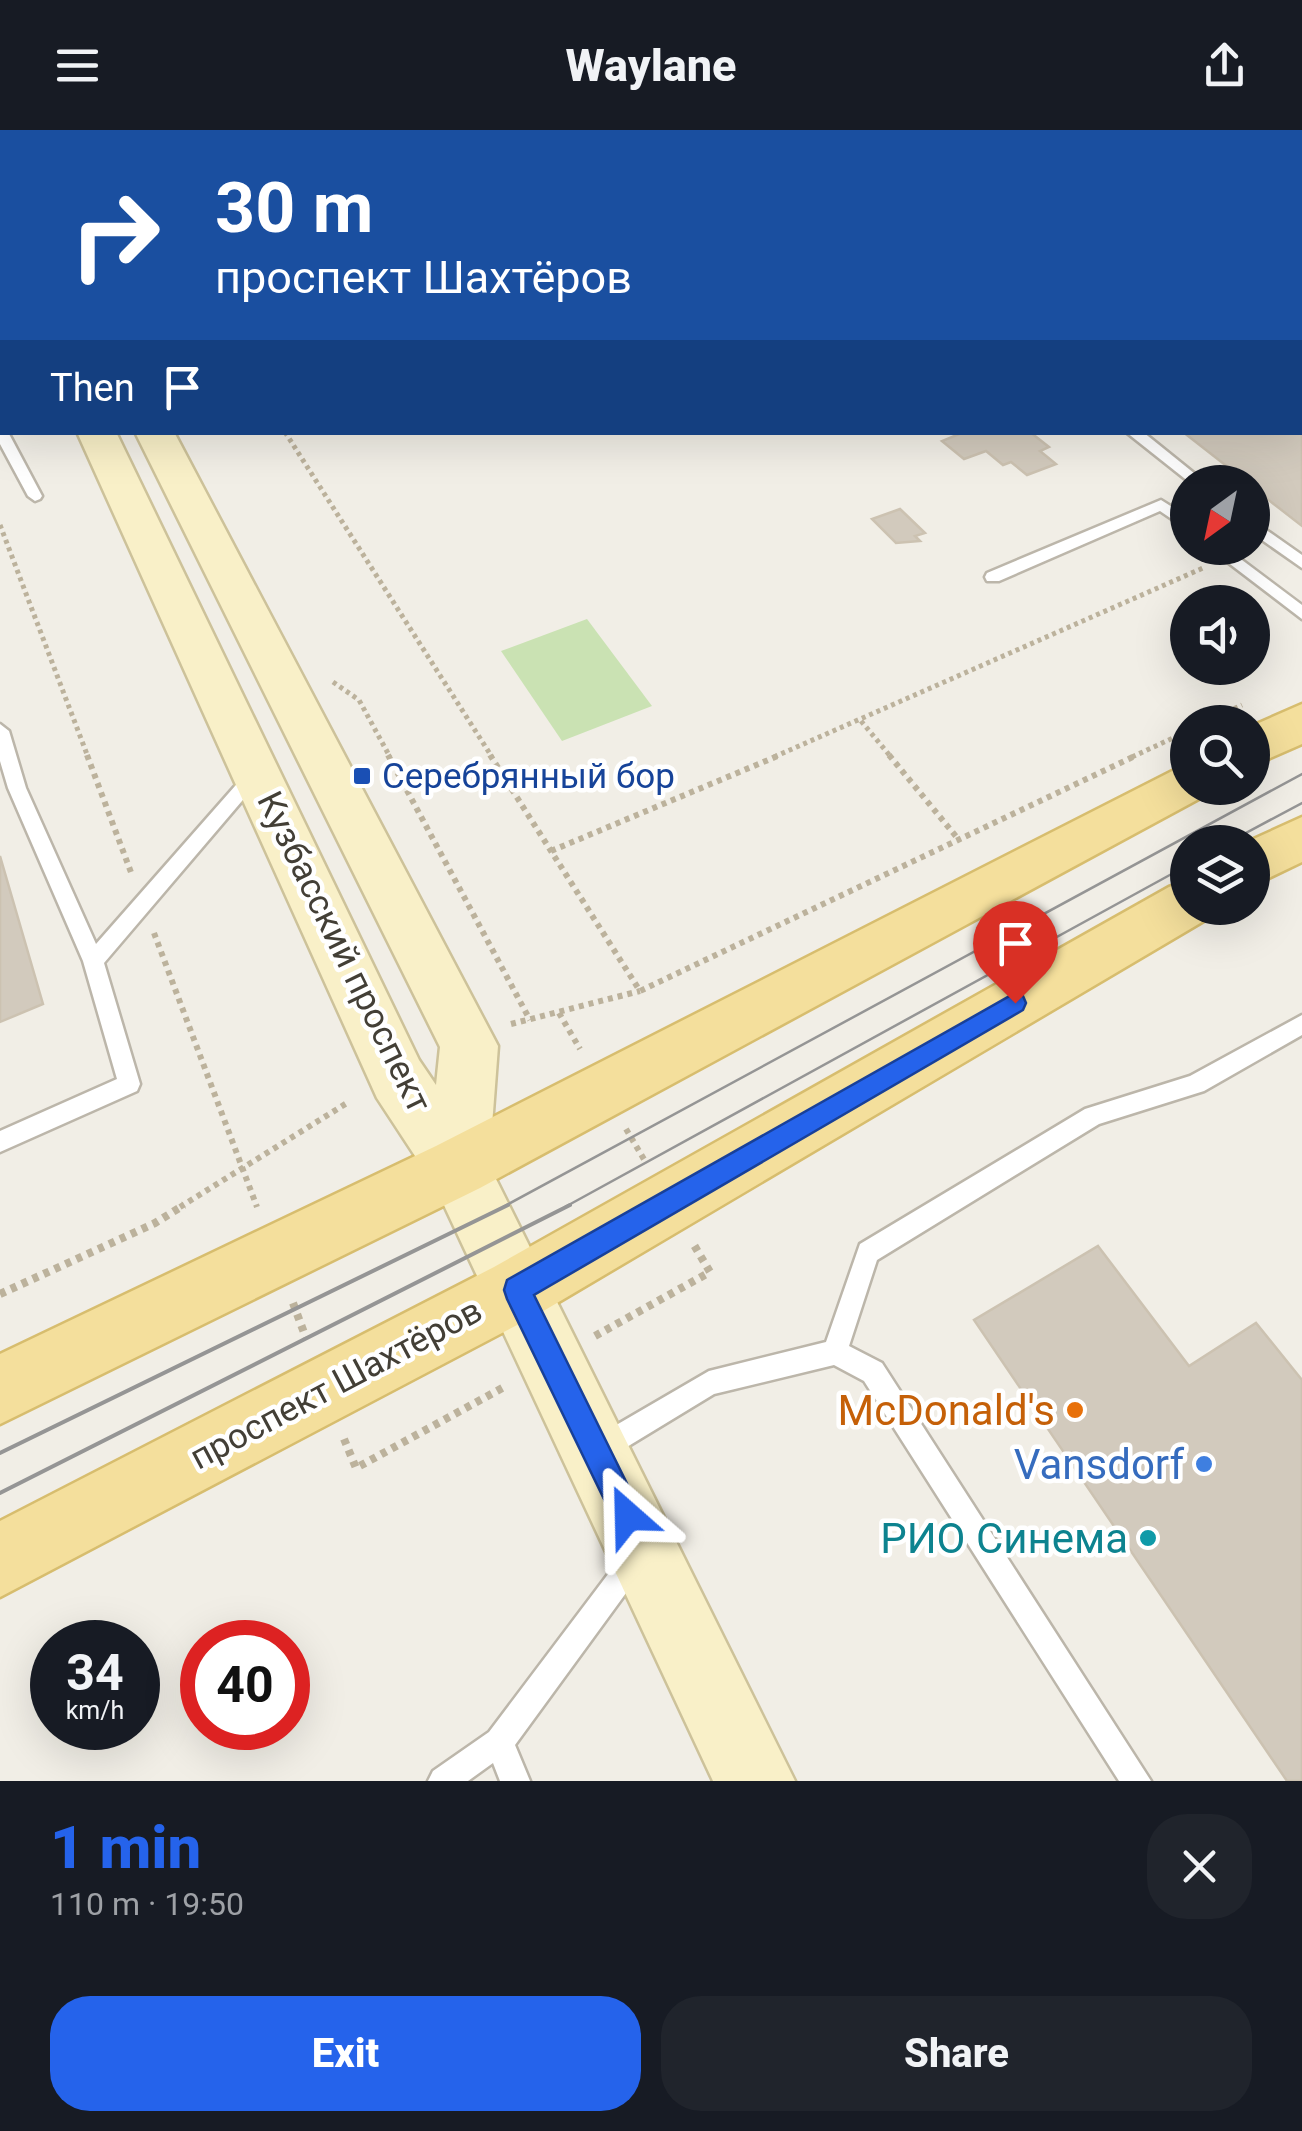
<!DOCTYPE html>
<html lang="en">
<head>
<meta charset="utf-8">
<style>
  :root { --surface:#171b24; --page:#20242c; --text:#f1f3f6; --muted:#9ea1a6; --accent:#2563eb }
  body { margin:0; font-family:Roboto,sans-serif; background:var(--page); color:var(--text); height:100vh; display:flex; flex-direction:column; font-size:38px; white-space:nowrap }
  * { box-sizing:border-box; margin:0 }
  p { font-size:32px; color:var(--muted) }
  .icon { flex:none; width:55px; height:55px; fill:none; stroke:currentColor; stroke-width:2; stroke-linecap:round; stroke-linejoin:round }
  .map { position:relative; height:1651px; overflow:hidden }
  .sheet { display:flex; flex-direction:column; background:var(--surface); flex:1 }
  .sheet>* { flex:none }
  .guide { position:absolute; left:0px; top:0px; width:1302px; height:305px; box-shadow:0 10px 40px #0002; background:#1a4fa0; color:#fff; overflow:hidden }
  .needle { width:65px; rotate:213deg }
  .fabs { position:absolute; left:1170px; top:335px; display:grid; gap:20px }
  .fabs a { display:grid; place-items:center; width:100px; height:100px; border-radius:50%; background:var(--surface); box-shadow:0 10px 40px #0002; font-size:50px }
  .speed { position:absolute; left:30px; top:1490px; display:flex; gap:20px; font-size:50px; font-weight:700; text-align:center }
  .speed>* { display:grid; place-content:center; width:130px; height:130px; border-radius:50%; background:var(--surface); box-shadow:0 10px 40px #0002; line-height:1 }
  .speed small { font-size:25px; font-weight:400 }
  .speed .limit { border:15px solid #d22; background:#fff; color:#111 }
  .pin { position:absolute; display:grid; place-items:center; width:85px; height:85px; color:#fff; margin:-102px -42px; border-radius:50% 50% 50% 0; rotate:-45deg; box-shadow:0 0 10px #0007 }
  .pin .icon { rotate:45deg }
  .me { position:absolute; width:110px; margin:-55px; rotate:335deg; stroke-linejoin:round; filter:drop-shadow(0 0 8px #0008) }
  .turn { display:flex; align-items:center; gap:35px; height:210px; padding:0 50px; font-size:45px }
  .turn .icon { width:130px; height:130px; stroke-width:2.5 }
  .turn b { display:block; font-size:70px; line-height:85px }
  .then { display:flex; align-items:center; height:95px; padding:0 50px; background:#0003; gap:20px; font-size:38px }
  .round { display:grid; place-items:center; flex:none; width:105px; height:105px; border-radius:40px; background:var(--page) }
  .overview { display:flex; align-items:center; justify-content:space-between; height:170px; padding:0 50px }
  h1 { font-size:60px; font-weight:800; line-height:75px; color:var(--accent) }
  .button { display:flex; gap:20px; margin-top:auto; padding:20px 50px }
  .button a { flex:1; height:115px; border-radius:40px; background:var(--accent); color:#fff; font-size:40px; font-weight:800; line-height:115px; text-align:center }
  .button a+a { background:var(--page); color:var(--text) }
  header { display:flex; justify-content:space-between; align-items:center; height:130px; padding:0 50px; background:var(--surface); font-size:45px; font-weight:800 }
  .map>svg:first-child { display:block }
</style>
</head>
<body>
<header><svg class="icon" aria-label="menu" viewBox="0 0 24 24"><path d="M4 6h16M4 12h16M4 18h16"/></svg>Waylane<svg class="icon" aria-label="share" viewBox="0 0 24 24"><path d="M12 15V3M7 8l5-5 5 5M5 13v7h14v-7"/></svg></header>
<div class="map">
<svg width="1302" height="1651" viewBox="0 0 1302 1651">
  <rect width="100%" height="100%" fill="#f1eee6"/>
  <!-- green -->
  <path fill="#cae2b3" d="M 587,489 L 652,576 L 562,611 L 501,521 Z"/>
  <!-- building -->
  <g fill="#d2cabd" stroke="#ccc2b1" stroke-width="2.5">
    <path d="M 1300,185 L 1302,187 L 1302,396 L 1252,357 L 1252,352 L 1247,352 L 1183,302 L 1300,302 Z"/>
    <path d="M 964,302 L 1030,302 L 1049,317 L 1040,321 L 1056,334 L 1027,345 L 1011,332 L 1003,335 L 986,321 L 964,329 L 942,311 Z"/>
    <path d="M 900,379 L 925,403 L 915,406 L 920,411 L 896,413 L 872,389 Z"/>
    <path d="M 0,726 L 43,874 L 0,892 Z"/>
    <path d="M 1098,1116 L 1189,1236 L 1256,1193 L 1302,1250 L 1302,1651 L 1287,1651 L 974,1190 Z"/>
  </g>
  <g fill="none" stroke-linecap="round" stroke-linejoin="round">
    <defs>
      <g id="lane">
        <path d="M 739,0 L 751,0 L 752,2 L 740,2 Z"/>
        <path d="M 811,0 L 823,0 L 824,2 L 812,2 Z"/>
        <rect x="1300" y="148" width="2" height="8"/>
        <path d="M 0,297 L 2,302 L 8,302 L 42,366 L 40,369 L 35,371 L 28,366 L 0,314 Z"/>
        <path d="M 1126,302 L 1143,302 L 1205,352 L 1189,352 Z"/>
        <path d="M 1161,370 L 1188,387 L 1188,400 L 1160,381 L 999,451 L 987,451 L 985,447 L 987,443 Z"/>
        <path d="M 1252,390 L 1302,425 L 1302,438 L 1252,403 Z"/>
        <path d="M 1209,418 L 1226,418 L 1302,475 L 1302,489 Z"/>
        <path d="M 0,594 L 9,601 L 26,658 L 96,814 L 250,639 L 256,637 L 265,644 L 104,833 L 140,954 L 137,961 L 0,1022 L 0,1001 L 117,949 L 83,831 L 8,658 L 0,631 Z"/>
        <path d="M 1302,885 L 1302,905 L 1204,961 L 1099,994 L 877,1130 L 849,1216 L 882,1233 L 1151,1651 L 1119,1651 L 864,1251 L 834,1235 L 714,1264 L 612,1326 L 603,1330 L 594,1326 L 590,1317 L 594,1308 L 709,1241 L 826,1212 L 860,1114 L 1085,979 L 1190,946 Z"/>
        <path d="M 636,1415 L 645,1419 L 649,1428 L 645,1437 L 515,1615 L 530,1651 L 500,1651 L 493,1633 L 468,1651 L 428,1651 L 433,1641 L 489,1602 L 627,1419 Z"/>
      </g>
      <g id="secondary">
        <path d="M 0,0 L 14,0 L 16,2 L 2,2 L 2,15 Z"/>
        <path d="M 0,88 L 2,89 L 2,114 L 0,113 Z"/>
        <path d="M 77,302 L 116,302 L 419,930 L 436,955 L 440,917 L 135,302 L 174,302 L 498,916 L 489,1035 L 795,1651 L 713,1651 L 436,1058 L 377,968 Z"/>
      </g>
      <g id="primary">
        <path d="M 1302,574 L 1302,614 L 1252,636 L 1252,596 Z"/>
        <path d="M 1188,633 L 1188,658 L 1210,658 L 1206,665 L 480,1058 L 0,1294 L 0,1224 L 436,1016 Z"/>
        <path d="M 1302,687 L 1302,732 L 1252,756 L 1252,712 L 1247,712 Z"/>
        <path d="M 1188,751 L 1188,778 L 1212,778 L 1207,789 L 540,1183 L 0,1467 L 0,1391 L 494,1137 L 1169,757 Z"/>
      </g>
    </defs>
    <!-- lane casing -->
    <use href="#lane" stroke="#bcb6aa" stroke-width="5"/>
    <!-- secondary casing -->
    <use href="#secondary" stroke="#cdc29a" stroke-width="5"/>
    <!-- primary casing -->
    <use href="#primary" stroke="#d7bd6e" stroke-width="5"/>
    <!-- path-far3 -->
    <g stroke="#bcb29c" stroke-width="4" stroke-dasharray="2.5 2.5" stroke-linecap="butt">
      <path d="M 1172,0 L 1176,2"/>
      <path d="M 482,2 L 492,0"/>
      <path d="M 637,2 L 647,0"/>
    </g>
    <!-- path-far2 -->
    <g stroke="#bcb29c" stroke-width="5" stroke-dasharray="4 4" stroke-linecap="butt">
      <path d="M 285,302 L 492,627"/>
      <path d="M 0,395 L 88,627"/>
      <path d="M 333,552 L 359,570 L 390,627"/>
      <path d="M 861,591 L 891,627"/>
      <path d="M 1205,592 L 1242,575"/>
      <path d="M 774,627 L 1203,438"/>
      <path d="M 1132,627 L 1188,601"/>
    </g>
    <!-- path-far1 -->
    <g stroke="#bcb29c" stroke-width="6" stroke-dasharray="5 5" stroke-linecap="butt">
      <path d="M 87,625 L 132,745"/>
      <path d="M 388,625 L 530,890"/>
      <path d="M 490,625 L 640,861 L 1137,625"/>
      <path d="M 889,625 L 959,710"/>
      <path d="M 551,721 L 780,625"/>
      <path d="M 154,803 L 257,1077"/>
      <path d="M 559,883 L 580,919"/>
      <path d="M 511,894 L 640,861"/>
      <path d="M 626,999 L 645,1031"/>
      <path d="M 180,1077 L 347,973"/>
    </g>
    <!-- path -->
    <g stroke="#bcb29c" stroke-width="8" stroke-dasharray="6 6" stroke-linecap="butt">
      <path d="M 0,1164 L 155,1093 L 184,1075"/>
      <path d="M 293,1173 L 306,1208"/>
      <path d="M 595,1206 L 710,1142 L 694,1115"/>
      <path d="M 344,1309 L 356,1338 L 506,1256"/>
    </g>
    <!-- lane -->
    <use href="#lane" fill="#fff" fill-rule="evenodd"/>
    <!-- secondary -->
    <use href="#secondary" fill="#f9f0c8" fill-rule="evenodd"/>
    <!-- primary -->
    <use href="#primary" fill="#f4df9c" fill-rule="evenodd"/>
    <!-- tram-far1 -->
    <g stroke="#959595" stroke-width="2.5">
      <path d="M 1229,712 L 1302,673"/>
      <path d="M 503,1077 L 1302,644"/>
      <path d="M 565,1077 L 1188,735"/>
    </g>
    <!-- tram -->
    <g stroke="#959595" stroke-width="4">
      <path d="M 0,1323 L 508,1075"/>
      <path d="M 0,1363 L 570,1075"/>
    </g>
  </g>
  <!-- route -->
  <path fill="#2563eb" stroke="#184099" stroke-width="2.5" d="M 1015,863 L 1023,866 L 1026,873 L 1023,880 L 534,1165 L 643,1386 L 638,1396 L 628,1400 L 617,1396 L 507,1169 L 504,1160 L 507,1150 Z"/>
  <!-- markers -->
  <rect fill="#1a4fb4" stroke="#fff" stroke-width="4" x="352" y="636" width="20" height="20" rx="5"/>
  <circle fill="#e8710a" stroke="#fff" stroke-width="4" cx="1075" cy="1280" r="10"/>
  <circle fill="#3f7fe0" stroke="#fff" stroke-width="4" cx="1204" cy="1334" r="10"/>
  <circle fill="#0f9aa8" stroke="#fff" stroke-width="4" cx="1148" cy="1408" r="10"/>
  <g text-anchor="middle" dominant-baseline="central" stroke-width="9" stroke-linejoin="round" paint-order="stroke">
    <!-- transit labels -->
    <g font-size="35" fill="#164399" stroke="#fff" text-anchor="start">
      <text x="382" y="646">Серебрянный бор</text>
    </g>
    <!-- street labels -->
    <g font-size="35" fill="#433f36" stroke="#fff">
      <text transform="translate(344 822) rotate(64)">Кузбасский проспект</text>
      <text transform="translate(336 1254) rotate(-28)">проспект Шахтёров</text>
    </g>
    <!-- near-food labels -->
    <g font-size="42" fill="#c56008" stroke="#fff" text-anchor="end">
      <text x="1055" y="1280">McDonald's</text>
    </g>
    <!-- near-shop labels -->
    <g font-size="42" fill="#366cbe" stroke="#fff" text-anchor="end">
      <text x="1184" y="1334">Vansdorf</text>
    </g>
    <!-- near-culture labels -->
    <g font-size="42" fill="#0d838f" stroke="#fff" text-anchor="end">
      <text x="1128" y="1408">РИО Синема</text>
    </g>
  </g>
</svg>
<div class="fabs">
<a><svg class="needle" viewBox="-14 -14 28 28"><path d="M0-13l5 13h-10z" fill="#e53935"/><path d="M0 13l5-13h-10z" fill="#9ea1a6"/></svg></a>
<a><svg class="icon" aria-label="sound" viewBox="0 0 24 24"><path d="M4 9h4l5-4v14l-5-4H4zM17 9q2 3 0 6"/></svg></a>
<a><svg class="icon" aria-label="search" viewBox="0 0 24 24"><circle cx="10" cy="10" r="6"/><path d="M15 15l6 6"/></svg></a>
<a><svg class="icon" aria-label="layers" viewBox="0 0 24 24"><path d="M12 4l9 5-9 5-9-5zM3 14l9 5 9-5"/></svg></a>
</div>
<div class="speed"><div>34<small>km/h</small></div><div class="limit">40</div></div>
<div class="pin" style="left:1015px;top:873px;background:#d93025"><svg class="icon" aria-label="arrive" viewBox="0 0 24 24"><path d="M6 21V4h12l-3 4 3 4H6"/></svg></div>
<svg class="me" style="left:628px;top:1386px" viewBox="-20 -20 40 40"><path d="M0-17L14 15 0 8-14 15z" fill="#2563eb" stroke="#fff" stroke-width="4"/></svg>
<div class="guide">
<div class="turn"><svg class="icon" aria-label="right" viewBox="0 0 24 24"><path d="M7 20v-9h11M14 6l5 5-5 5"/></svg><div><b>30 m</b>проспект Шахтёров</div></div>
<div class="then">Then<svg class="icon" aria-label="arrive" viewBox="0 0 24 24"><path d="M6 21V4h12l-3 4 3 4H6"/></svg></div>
</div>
</div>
<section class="sheet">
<div class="overview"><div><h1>1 min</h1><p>110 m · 19:50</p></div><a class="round"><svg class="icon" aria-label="close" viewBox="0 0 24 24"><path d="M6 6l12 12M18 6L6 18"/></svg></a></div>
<div class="button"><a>Exit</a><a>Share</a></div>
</section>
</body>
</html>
